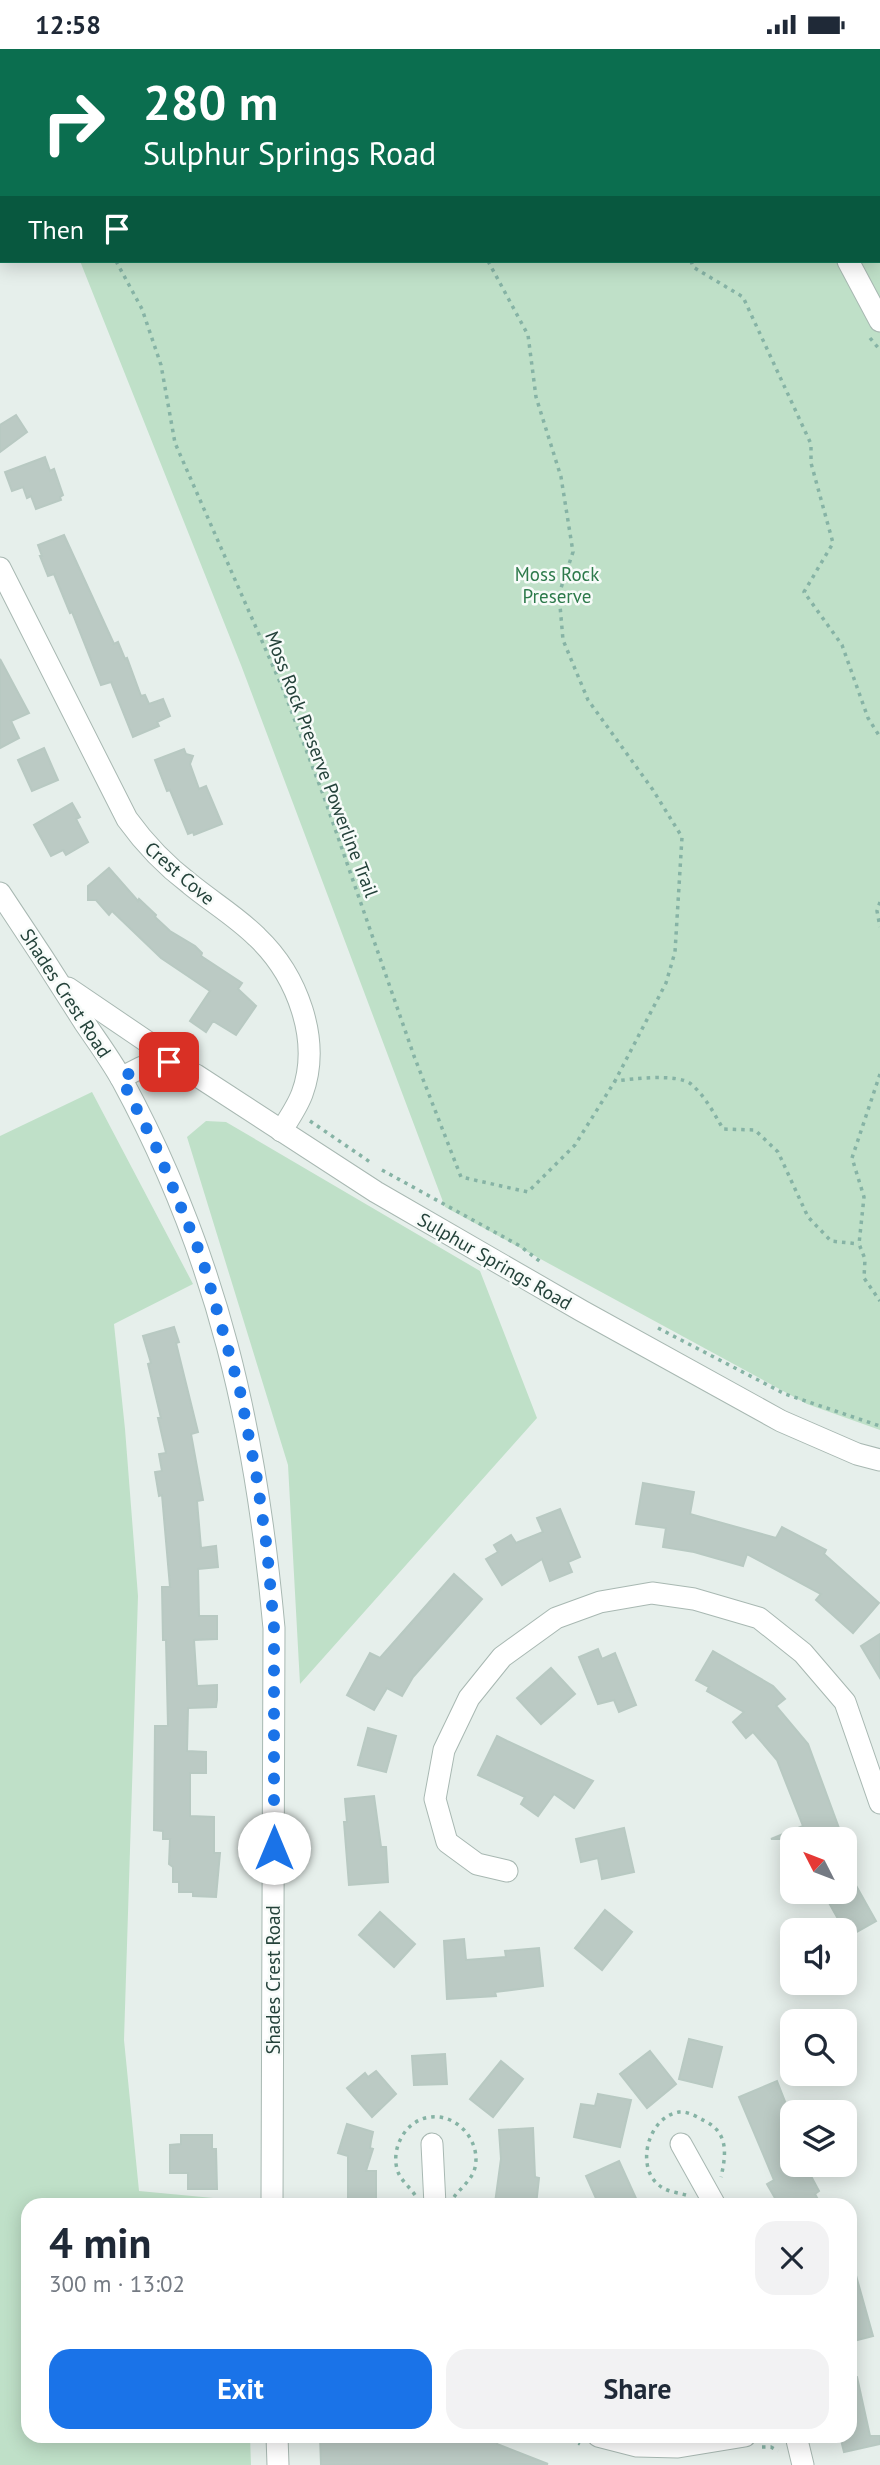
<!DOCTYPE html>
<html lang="en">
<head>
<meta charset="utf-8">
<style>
  :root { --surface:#fff; --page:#f2f2f3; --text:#1f2937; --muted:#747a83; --accent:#1a73e8 }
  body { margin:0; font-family:"PT Sans",sans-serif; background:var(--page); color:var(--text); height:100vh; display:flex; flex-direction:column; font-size:26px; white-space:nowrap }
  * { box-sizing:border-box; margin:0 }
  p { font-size:23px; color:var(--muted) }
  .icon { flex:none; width:38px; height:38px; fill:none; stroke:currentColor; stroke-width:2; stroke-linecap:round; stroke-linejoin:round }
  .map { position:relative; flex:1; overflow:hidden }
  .sheet { position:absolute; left:21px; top:2149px; width:836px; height:245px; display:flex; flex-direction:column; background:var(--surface); border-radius:21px; box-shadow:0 4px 18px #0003 }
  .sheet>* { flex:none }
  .hud { position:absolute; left:0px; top:0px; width:880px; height:214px; box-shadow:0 4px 18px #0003; background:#0b6e4f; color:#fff; overflow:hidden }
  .needle { width:46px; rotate:312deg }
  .buttons { position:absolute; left:780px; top:1778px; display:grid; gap:14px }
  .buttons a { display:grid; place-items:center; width:77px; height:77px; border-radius:14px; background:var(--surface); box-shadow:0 4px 18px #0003; font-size:35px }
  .pin { position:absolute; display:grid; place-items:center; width:60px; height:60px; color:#fff; margin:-30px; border-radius:14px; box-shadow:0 4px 10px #0006 }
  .me { position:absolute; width:77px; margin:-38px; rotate:0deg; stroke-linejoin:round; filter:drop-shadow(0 0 5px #0008) }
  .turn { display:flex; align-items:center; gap:24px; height:147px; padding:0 28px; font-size:32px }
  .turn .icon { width:91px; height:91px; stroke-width:2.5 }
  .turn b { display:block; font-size:49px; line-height:60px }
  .then { display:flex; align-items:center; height:66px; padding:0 28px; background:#0003; gap:14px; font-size:26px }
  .round { display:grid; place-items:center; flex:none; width:74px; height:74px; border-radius:21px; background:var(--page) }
  .overview { display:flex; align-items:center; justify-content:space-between; height:119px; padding:0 28px }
  h1 { font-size:42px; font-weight:700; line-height:52px }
  .cta { display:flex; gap:14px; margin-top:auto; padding:14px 28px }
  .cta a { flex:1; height:80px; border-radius:21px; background:var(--accent); color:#fff; font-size:28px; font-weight:700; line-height:80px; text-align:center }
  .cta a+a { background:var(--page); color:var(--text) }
  .status { display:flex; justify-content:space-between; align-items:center; height:49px; padding:0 35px; background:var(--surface); direction:ltr }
  .status svg { height:19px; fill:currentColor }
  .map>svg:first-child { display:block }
</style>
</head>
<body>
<div class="status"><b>12:58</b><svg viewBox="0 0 49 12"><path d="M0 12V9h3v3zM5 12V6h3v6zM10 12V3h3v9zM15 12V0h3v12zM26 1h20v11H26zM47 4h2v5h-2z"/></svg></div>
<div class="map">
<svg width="880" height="2416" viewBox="0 0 880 2416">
  <rect width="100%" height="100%" fill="#e6efeb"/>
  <!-- green -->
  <g fill="#bfe0c8">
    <path d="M 0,0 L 880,0 L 880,1381 L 807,1355 L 445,1158 L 241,616 L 80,212 L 878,212 L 878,2 L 2,2 L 2,8 Z"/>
    <path d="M 92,1043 L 193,1235 L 114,1275 L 125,1380 L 138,1547 L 124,1991 L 139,2142 L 245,2152 L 245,2156 L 28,2156 L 28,2387 L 250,2387 L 251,2416 L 0,2416 L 0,1087 Z"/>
    <path d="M 206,1072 L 226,1073 L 480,1222 L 537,1369 L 300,1635 L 288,1416 L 187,1088 Z"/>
  </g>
  <!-- building -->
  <g fill="#bbcac4" stroke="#b8c9c2" stroke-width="2">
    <path d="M 16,366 L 27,383 L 0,403 L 0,376 Z"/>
    <path d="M 45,408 L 50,422 L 54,420 L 63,446 L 60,448 L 61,451 L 36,460 L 31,447 L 27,449 L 23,438 L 12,442 L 5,423 Z"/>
    <path d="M 64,486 L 114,595 L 118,593 L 125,610 L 127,609 L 141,647 L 145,646 L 149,655 L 163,650 L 170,667 L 157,673 L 159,677 L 133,688 L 111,633 L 101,636 L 72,563 L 70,564 L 54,525 L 48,527 L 40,507 L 42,507 L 38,496 Z"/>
    <path d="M 0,610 L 29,664 L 11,672 L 19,689 L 0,699 Z"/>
    <path d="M 44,699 L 58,731 L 32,742 L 18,711 Z"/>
    <path d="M 184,700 L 186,705 L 193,707 L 190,715 L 199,740 L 206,737 L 222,775 L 194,786 L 193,783 L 188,785 L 170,741 L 167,742 L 155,711 Z"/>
    <path d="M 72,754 L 80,768 L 76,770 L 88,793 L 66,806 L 63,801 L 51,807 L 34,776 Z"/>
    <path d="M 109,819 L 138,852 L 139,850 L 156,866 L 155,868 L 170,882 L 195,897 L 202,904 L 201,907 L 242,934 L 238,940 L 256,957 L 236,986 L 213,972 L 206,983 L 190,972 L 210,942 L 161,909 L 112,862 L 109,866 L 96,851 L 88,851 L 88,837 Z"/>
    <path d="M 174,1278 L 179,1293 L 176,1294 L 198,1383 L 191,1385 L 203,1451 L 197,1452 L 201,1499 L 216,1497 L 218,1518 L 198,1520 L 199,1567 L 217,1567 L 217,1590 L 194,1591 L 197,1637 L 217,1636 L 217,1651 L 216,1658 L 188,1659 L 187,1702 L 206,1703 L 206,1724 L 190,1724 L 190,1767 L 214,1768 L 214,1804 L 220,1804 L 216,1848 L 193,1847 L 193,1843 L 179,1843 L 179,1833 L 173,1833 L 173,1818 L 169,1815 L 170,1790 L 163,1790 L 163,1782 L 154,1781 L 155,1677 L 168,1677 L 166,1591 L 163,1591 L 162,1538 L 170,1538 L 162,1446 L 159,1447 L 155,1423 L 162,1422 L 159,1405 L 166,1404 L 158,1369 L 161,1369 L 148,1315 L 151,1314 L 143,1287 Z"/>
    <path d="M 643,1434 L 694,1443 L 690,1465 L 776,1489 L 782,1478 L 826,1501 L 824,1505 L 879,1554 L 853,1584 L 816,1551 L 821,1545 L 747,1505 L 743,1517 L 694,1503 L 663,1498 L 666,1479 L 636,1475 Z"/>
    <path d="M 560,1460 L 580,1508 L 568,1513 L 572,1523 L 550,1532 L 542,1510 L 502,1536 L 486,1510 L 498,1503 L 494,1496 L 511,1486 L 516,1494 L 543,1483 L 537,1469 Z"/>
    <path d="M 454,1525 L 482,1550 L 413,1628 L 402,1647 L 387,1639 L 374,1661 L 347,1646 L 370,1604 L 380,1609 Z"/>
    <path d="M 880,1585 L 880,1629 L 861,1597 Z"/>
    <path d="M 598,1600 L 602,1610 L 615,1604 L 636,1656 L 619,1663 L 614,1651 L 598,1655 L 579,1608 Z"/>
    <path d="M 713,1602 L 773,1637 L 785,1650 L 776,1657 L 808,1695 L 843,1790 L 771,1790 L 803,1777 L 777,1711 L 753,1683 L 746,1689 L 733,1673 L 744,1663 L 707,1642 L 709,1638 L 696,1631 Z"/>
    <path d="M 551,1619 L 575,1645 L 541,1675 L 517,1649 Z"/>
    <path d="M 368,1679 L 396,1687 L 386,1723 L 358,1716 Z"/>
    <path d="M 497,1687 L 507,1692 L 593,1732 L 574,1759 L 554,1745 L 538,1767 L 521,1755 L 525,1748 L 478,1726 Z"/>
    <path d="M 374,1747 L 381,1798 L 386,1798 L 388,1833 L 349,1836 L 344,1773 L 347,1773 L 345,1750 Z"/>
    <path d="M 624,1779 L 634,1823 L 602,1830 L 598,1809 L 581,1813 L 576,1790 Z"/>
    <path d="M 845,1817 L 876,1872 L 848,1888 L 823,1843 L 845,1843 Z"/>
    <path d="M 605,1861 L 632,1883 L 602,1921 L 575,1899 Z"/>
    <path d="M 380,1863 L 415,1895 L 394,1918 L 359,1886 Z"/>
    <path d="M 464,1890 L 466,1911 L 506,1908 L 505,1902 L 539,1899 L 543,1937 L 495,1943 L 496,1947 L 447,1950 L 444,1892 Z"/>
    <path d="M 689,1990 L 722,1998 L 712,2038 L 679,2030 Z"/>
    <path d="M 650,2002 L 676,2035 L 647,2059 L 620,2025 Z"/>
    <path d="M 445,2005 L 447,2035 L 414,2036 L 412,2007 Z"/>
    <path d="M 501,2012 L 523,2030 L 493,2068 L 470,2050 Z"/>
    <path d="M 376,2022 L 396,2045 L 372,2068 L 347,2039 L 365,2024 L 368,2028 Z"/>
    <path d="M 777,2032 L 793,2073 L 793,2116 L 805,2116 L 819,2142 L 815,2145 L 821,2156 L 779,2156 L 767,2135 L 774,2131 L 739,2048 Z"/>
    <path d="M 598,2045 L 631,2051 L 620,2098 L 574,2088 L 581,2055 L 595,2057 Z"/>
    <path d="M 347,2075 L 373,2083 L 371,2092 L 370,2099 L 373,2100 L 366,2122 L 376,2122 L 376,2156 L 348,2156 L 348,2107 L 338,2104 Z"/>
    <path d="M 533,2079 L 535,2128 L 539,2129 L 536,2156 L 495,2154 L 501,2110 L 499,2081 Z"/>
    <path d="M 181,2086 L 212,2086 L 212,2100 L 216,2100 L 217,2140 L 188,2140 L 188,2124 L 170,2124 L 170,2096 L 181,2095 Z"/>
    <path d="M 619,2112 L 639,2156 L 599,2156 L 586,2127 Z"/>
    <path d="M 855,2223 L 873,2287 L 850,2293 L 850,2224 Z"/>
    <path d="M 857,2328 L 870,2387 L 880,2387 L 880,2395 L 844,2403 L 840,2387 L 850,2387 L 850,2329 Z"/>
    <path d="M 320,2387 L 498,2387 L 497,2395 L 548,2415 L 321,2416 Z"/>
  </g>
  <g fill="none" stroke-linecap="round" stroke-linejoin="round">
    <defs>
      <g id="minor">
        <path d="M 800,0 L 800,2"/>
        <path d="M 848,212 L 880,272"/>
        <path d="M 0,519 L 127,770 C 145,795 165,816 190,835 C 212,853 237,868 257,888 C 297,926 322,991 302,1045 C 297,1058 289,1070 281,1082"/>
        <path d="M 0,844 C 29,887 57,930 84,973 C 97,992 111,1011 122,1031 C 218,1208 256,1380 274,1579 L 272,2156"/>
        <path d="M 68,939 L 180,1015"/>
        <path d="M 121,1029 C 157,1010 159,1008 196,1026 L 376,1143 L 582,1262 L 781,1372 L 857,1405 L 880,1411"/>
        <path d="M 507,1822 L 477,1815 L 447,1793 L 435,1750 L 444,1701 L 469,1649 L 502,1608 L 556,1569 L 600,1553 L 652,1544 L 694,1550 L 759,1569 L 803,1604 L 845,1653 L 880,1754"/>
        <path d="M 432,2095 L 435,2156"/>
        <path d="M 681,2095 L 715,2156"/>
        <path d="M 277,2387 L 278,2416"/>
        <path d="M 598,2387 L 637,2397 L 678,2398 L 745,2387"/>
        <path d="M 796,2387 L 803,2416"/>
      </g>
    </defs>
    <!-- minor casing -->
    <use href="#minor" stroke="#a8b8b2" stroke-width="23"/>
    <!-- path -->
    <g stroke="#86b3a5" stroke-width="3.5" stroke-dasharray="3.5 5" stroke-linecap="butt">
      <path d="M 20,0 L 21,2"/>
      <path d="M 632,0 L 633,2"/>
      <path d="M 219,2 L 219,0"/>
      <path d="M 549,2 L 551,0"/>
      <path d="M 116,212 L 142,260 L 161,316 L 175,394 L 283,640 L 324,748 L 414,1007 L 461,1128 L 528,1143 L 575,1096 L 615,1032"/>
      <path d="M 488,212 L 528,286 L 536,348 L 561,428 L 573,503 L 559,545 L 563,591 L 588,651 L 653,741 L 682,788 L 675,903 L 666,934 L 615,1032 C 633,1030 677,1024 691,1035 C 705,1047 714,1064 723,1080 L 755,1081 L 778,1103 L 808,1168 L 831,1192 L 859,1195"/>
      <path d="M 691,212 L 693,218 L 743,248 L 811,395 L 811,414 L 833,494 L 804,543 L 842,596 L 868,669 L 880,688"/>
      <path d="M 870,289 L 880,301"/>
      <path d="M 880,853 L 877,862 L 880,878"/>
      <path d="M 880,1025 L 852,1109 L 864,1148 L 859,1195 L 865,1210 L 864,1229 L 880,1252"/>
      <path d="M 310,1072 L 370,1113"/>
      <path d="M 382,1121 L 520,1197 L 542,1214"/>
      <path d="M 658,1279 L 785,1345 L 880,1377"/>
      <path d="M 415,2146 C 409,2137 400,2131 397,2120 C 391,2097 407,2070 431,2068 C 460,2065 483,2096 474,2122 C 470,2132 461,2139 454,2148"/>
      <path d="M 686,2146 C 679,2144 671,2143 665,2140 C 633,2125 646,2068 679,2063 C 688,2062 697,2068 705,2072 C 729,2084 726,2106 721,2128"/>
      <path d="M 563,2387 L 580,2395"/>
      <path d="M 762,2398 L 771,2398 L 778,2402"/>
    </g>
    <!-- minor -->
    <use href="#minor" stroke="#fff" stroke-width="21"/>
  </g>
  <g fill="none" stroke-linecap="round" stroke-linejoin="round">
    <!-- route -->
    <path stroke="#1a73e8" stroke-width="12" stroke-dasharray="0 21.6" d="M 169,1013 L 147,1015 L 121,1029 L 157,1100 L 202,1209 L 240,1342 L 257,1430 L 267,1500 L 274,1579 L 274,1799"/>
  </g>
  <g text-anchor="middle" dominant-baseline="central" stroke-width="5" stroke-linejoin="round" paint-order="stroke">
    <!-- park labels -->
    <g font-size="19" fill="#2d7a4b" stroke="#f7fbf9">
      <text x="557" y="525">Moss Rock<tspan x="557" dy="22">Preserve</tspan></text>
    </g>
    <!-- street labels -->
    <g font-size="19" fill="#24423a" stroke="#f7fbf9">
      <text transform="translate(322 715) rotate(69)">Moss Rock Preserve Powerline Trail</text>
      <text transform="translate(180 824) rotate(41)">Crest Cove</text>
      <text transform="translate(66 944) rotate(57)">Shades Crest Road</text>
      <text transform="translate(495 1212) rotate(30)">Sulphur Springs Road</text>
      <text transform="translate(273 1931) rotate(-90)">Shades Crest Road</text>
    </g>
  </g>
</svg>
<div class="buttons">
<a><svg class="needle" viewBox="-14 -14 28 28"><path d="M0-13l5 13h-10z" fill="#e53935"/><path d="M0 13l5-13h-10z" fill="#747a83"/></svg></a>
<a><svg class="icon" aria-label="sound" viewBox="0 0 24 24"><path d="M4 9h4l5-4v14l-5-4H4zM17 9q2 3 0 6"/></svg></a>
<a><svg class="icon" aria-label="search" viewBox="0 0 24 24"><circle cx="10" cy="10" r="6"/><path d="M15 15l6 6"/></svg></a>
<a><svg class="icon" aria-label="layers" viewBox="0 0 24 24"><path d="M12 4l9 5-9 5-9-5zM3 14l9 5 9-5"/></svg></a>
</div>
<div class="pin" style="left:169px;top:1013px;background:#d93025"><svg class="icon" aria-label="arrive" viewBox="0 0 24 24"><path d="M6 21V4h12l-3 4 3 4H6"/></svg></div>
<svg class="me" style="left:274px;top:1799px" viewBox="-20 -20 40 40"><circle r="19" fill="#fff"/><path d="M0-13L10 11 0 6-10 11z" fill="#1a73e8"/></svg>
<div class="hud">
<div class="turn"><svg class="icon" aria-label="right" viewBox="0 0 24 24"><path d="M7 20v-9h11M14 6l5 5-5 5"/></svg><div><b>280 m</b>Sulphur Springs Road</div></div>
<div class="then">Then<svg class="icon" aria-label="arrive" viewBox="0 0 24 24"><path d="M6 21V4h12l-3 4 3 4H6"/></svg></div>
</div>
<section class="sheet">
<div class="overview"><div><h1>4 min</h1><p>300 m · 13:02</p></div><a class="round"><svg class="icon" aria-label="close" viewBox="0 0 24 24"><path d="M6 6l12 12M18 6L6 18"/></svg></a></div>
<div class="cta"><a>Exit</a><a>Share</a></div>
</section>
</div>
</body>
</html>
